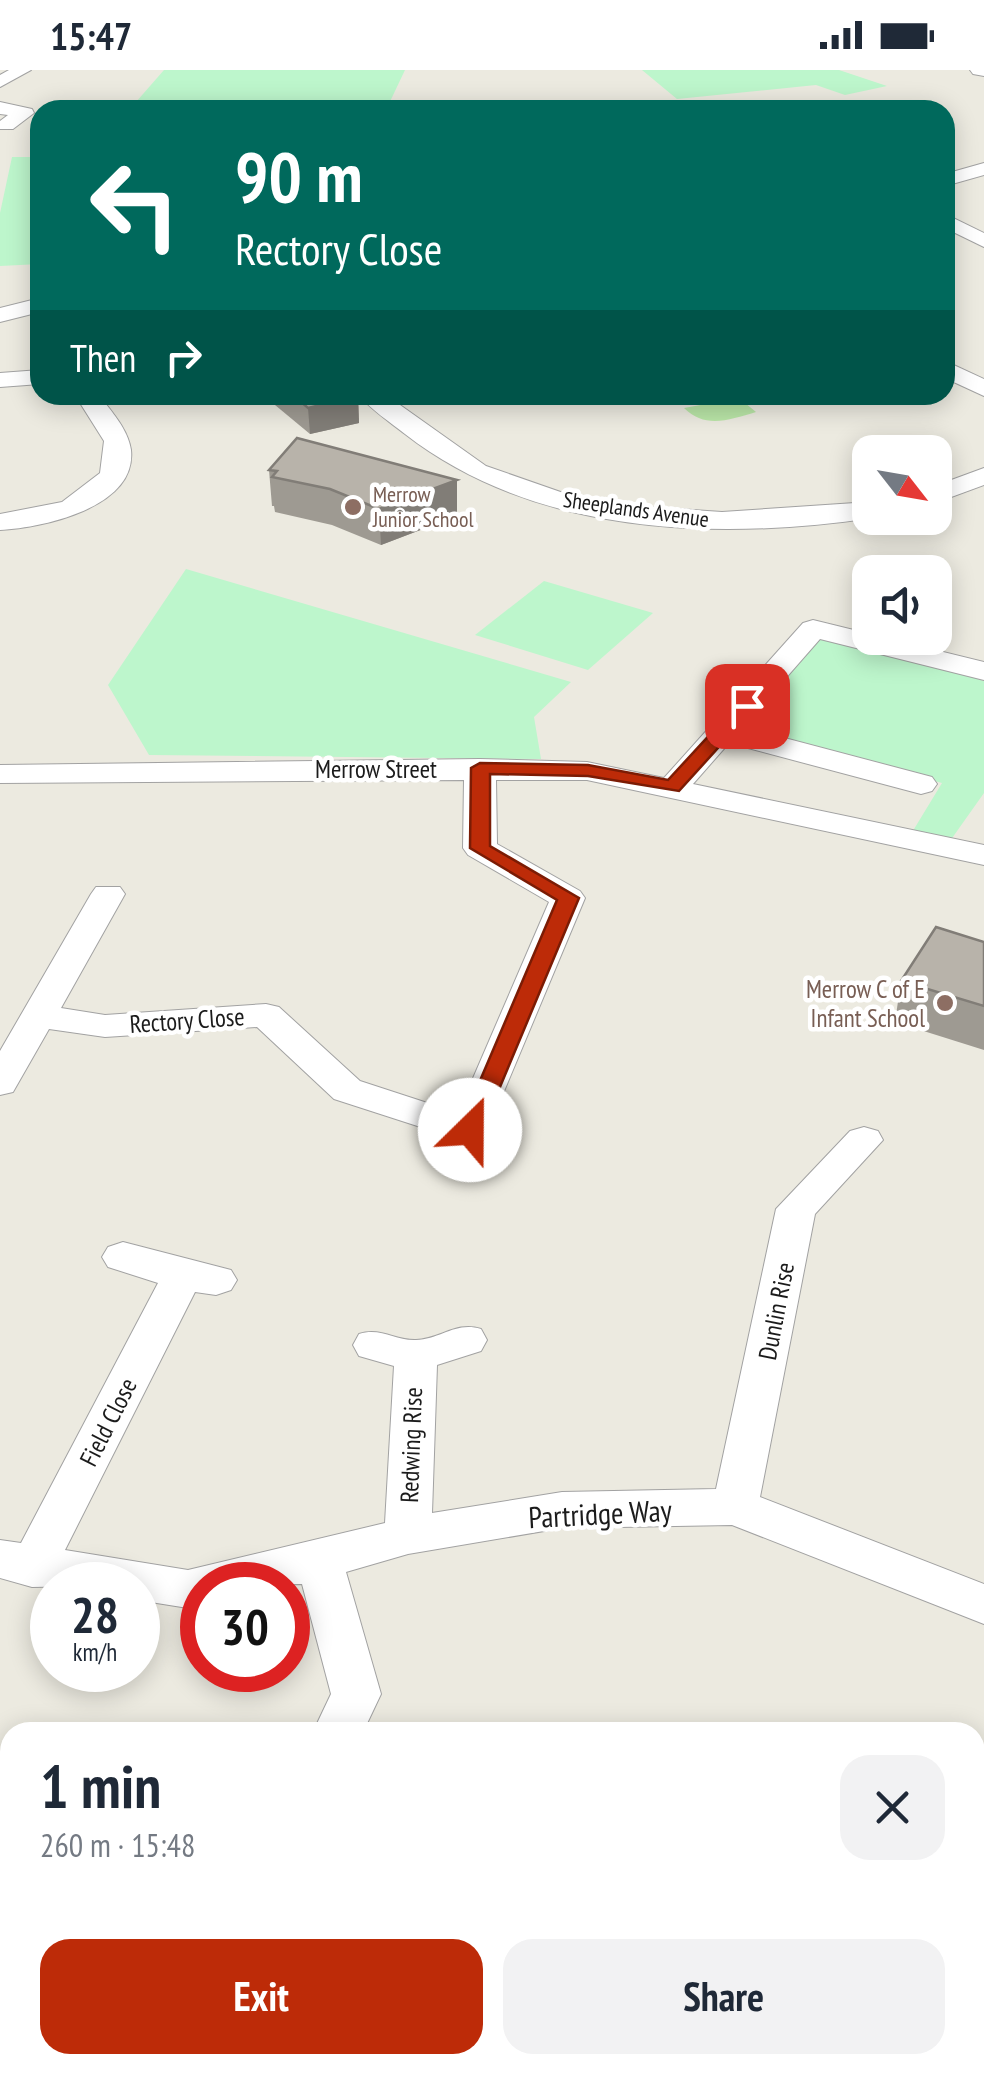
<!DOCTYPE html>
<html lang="en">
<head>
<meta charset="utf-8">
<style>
  :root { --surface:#fff; --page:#f2f2f3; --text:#1f2937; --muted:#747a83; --accent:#bd2b08 }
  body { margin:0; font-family:"PT Sans Narrow",sans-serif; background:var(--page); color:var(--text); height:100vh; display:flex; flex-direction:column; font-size:38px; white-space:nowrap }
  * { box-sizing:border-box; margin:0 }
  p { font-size:32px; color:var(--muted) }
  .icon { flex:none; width:55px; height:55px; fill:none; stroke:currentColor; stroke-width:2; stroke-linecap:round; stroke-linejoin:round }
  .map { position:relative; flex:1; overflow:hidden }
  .drawer { position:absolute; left:0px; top:1652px; width:985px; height:352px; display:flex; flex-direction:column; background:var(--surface); border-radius:30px 30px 0 0; box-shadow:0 5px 25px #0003 }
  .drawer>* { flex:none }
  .banner { position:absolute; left:30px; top:30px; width:925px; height:305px; border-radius:30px; box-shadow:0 5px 25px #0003; background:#00695c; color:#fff; overflow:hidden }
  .needle { width:65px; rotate:121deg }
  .buttons { position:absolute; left:852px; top:365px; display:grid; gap:20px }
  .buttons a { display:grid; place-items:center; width:100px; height:100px; border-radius:20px; background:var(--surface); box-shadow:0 5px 25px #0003; font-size:50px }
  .speed { position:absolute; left:30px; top:1492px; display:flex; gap:20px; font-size:50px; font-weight:700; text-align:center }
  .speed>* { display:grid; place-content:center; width:130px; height:130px; border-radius:50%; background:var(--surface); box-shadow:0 5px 25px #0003; line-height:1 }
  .speed small { font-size:25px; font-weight:400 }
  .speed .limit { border:15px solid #d22; background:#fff; color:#111 }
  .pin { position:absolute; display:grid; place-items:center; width:85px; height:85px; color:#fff; margin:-42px; border-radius:20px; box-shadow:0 5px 15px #0006 }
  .me { position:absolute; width:110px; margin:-55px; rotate:23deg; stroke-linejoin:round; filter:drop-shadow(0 0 8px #0008) }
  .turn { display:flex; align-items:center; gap:35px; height:210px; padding:0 40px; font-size:45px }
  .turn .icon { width:130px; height:130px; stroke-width:2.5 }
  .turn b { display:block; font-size:70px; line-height:85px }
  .then { display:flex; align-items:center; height:95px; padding:0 40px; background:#0003; gap:20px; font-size:38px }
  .round { display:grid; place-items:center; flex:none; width:105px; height:105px; border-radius:30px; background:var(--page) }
  .headline { display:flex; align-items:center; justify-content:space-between; height:170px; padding:0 40px }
  h1 { font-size:60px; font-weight:700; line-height:75px }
  .action { display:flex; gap:20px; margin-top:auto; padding:20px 40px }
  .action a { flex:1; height:115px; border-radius:30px; background:var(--accent); color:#fff; font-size:40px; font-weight:700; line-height:115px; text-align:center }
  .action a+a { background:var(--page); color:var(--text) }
  .status { display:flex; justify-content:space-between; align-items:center; height:70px; padding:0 50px; background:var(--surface); direction:ltr }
  .status svg { height:28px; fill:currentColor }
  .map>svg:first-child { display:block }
</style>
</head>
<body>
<div class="status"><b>15:47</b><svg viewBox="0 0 49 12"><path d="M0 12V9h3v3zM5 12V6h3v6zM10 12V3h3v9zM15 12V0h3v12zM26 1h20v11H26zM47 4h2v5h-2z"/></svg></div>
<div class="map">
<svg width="984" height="2003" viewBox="0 0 984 2003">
  <rect width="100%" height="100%" fill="#eceae0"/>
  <!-- grass -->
  <g fill="#b9e5a7">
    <path d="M 739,328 L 756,342 C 729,350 705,359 684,338 Z"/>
    <path d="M 0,1949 L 10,1956 L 10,1995 L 71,1995 L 84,2003 L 0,2003 Z"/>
  </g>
  <!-- park -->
  <g fill="#bdf6cc">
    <path d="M 164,0 L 405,0 L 386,40 L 129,40 Z"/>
    <path d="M 642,0 L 839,0 L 887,16 L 845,25 L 816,15 L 677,29 Z"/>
    <path d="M 12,87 L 40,87 L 40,194 L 0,196 L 0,143 Z"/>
    <path d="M 186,499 L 571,612 L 534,647 L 541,689 L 149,685 L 108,615 Z"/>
    <path d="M 544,511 L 653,543 L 588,600 L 475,565 Z"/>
    <path d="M 817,566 L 920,590 L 984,611 L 984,723 L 950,771 L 911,764 L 942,713 L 737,658 Z"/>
  </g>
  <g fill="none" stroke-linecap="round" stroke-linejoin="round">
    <defs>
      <g id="minor">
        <path d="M 9,0 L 31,0 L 0,17 L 0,5 Z"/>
        <path d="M 970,0 L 984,0 L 984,6 L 973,4 Z"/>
        <path d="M 0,32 L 32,39 L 34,43 L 13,59 L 0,59 L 0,51 L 8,45 L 0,44 Z"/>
        <path d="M 984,93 L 984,105 L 945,116 L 945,104 Z"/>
        <path d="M 945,144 L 984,163 L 984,177 L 945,158 Z"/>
        <path d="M 40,228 L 40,242 L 0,252 L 0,238 Z"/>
        <path d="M 945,291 L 984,309 L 984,326 L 945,308 Z"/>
        <path d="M 40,300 L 40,314 L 0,317 L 0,303 Z"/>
        <path d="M 75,325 L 99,325 C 111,341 128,359 131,380 C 137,438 41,458 0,460 L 0,444 L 62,432 L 100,403 L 104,371 Z"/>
        <path d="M 359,325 L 386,325 L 486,396 L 572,426 L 619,435 L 722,442 L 870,432 L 872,448 C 715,471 535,465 405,364 C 390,352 371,340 359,325 Z"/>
        <path d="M 671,325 L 709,325 L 706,330 L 671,334 Z"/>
        <path d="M 984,398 L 984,415 L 935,433 L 935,416 Z"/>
        <path d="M 813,550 L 984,592 L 984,610 L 820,569 L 743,657 L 932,707 L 937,714 L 932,721 L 921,724 L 729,673 L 693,714 L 984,775 L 984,795 L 587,710 L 496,710 L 497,774 L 580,821 L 585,828 L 484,1069 L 470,1073 L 334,1029 L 257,957 L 105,967 L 49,959 L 13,1022 L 0,1025 L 0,981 L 91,824 L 96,817 L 120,817 L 125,824 L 61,938 L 105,945 L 266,934 L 279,937 L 360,1011 L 458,1043 L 549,832 L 468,785 L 463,778 L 464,710 L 0,713 L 0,695 L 480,689 L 587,692 L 664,708 L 803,553 Z"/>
        <path d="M 864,1057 L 878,1061 L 883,1070 L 815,1144 L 760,1427 L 984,1514 L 984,1554 L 732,1455 L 562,1458 L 408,1484 L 346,1502 L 381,1624 L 363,1662 L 313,1662 L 331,1624 L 302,1514 L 202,1515 L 202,1535 L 188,1538 L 138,1530 L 138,1515 L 32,1517 L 0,1508 L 0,1470 L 21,1473 L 158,1213 L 108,1197 L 102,1187 L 108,1177 L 123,1172 L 231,1200 L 237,1210 L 231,1220 L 216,1225 L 195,1222 L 65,1480 L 188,1500 L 385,1453 L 394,1296 L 359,1286 L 353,1275 L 359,1264 C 381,1257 395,1271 416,1270 C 441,1269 456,1251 481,1259 L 487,1270 L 481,1281 L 437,1295 L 432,1443 L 562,1422 L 716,1419 L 776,1139 L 850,1061 Z"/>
        <path d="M 984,1736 L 984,1805 L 975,1808 L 975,1740 Z"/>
      </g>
      <g id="secondary">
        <path d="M 0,1781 L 10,1784 L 10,1857 L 0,1853 Z"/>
        <path d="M 213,1995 L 301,1995 L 304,2003 L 216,2003 Z"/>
      </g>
    </defs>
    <!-- minor casing -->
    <use href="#minor" stroke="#a2a2a2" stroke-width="2"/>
    <!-- secondary casing -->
    <use href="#secondary" stroke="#4d6b08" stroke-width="3"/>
    <!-- minor -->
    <use href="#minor" fill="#fff" fill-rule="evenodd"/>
    <!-- secondary -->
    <use href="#secondary" fill="#e6f6b4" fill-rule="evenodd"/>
  </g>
  <!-- wall -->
  <g fill="#9e9a92">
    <path d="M 269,325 L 356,325 L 358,326 L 359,353 L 310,364 L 269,330 Z"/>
    <path d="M 269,400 L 457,410 L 457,446 L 381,475 L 332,455 L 275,442 L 274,436 L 272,436 Z"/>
    <path d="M 984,872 L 984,980 L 895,952 L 901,911 Z"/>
  </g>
  <!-- shaded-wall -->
  <g fill="#817d77">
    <path d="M 358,326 L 359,353 L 310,364 L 308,338 Z"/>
    <path d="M 457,410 L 457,446 L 381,475 L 379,439 Z"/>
  </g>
  <!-- building -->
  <g fill="#b8b3aa" stroke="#817d77" stroke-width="2.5">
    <path d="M 293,325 L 356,325 L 358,326 L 308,338 Z"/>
    <path d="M 297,368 L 457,410 L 379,439 L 330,419 L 272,407 L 277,401 L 269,400 Z"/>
    <path d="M 936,857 L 984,872 L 984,936 L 901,911 Z"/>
  </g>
  <!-- route -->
  <path fill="#bd2b08" stroke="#7b1c05" stroke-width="2.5" d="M 740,632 L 756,636 L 679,721 L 588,706 L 490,704 L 490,776 L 579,828 L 482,1060 L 470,1068 L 462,1065 L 459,1060 L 557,830 L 470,778 L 471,698 L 480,693 L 588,695 L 668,710 Z"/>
  <!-- markers -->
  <g fill="#8d6e63" stroke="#fff" stroke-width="4">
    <circle cx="353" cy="437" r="10"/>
    <circle cx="945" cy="933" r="10"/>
  </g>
  <g text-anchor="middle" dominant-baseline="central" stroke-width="9" stroke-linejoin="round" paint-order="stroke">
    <!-- far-education labels -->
    <g font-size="22" fill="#785e54" stroke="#fff" text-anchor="start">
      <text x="373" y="424">Merrow<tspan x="373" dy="25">Junior School</tspan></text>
    </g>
    <!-- far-street labels -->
    <g font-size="22" fill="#1b1b1b" stroke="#fff">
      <text transform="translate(636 439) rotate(8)">Sheeplands Avenue</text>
    </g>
    <!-- street labels -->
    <g font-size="25" fill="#1b1b1b" stroke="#fff">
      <text x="376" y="699">Merrow Street</text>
      <text transform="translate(187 950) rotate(-4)">Rectory Close</text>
      <text transform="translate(776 1241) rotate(-79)">Dunlin Rise</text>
      <text transform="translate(108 1352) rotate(-63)">Field Close</text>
      <text transform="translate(411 1375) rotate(-88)">Redwing Rise</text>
    </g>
    <!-- education labels -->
    <g font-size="25" fill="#785e54" stroke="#fff" text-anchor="end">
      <text x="925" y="919">Merrow C of E<tspan x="925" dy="29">Infant School</tspan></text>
    </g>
    <!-- near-street labels -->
    <g font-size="30" fill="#1b1b1b" stroke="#fff">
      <text transform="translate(600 1443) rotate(-3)">Partridge Way</text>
    </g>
  </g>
</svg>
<div class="buttons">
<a><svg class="needle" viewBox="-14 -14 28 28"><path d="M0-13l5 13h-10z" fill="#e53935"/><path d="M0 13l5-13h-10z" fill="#747a83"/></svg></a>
<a><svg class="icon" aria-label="sound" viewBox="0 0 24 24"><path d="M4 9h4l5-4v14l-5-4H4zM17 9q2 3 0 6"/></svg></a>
</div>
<div class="speed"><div>28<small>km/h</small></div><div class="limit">30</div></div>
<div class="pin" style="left:747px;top:636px;background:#d93025"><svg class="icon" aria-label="arrive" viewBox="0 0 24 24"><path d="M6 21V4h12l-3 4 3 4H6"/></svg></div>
<svg class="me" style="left:470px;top:1060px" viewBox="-20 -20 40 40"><circle r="19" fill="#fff"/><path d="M0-13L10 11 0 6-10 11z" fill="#bd2b08"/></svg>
<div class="banner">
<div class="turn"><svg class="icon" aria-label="left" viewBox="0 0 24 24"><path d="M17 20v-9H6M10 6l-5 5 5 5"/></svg><div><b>90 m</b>Rectory Close</div></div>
<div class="then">Then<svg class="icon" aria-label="right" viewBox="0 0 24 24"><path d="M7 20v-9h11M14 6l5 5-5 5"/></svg></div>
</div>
<section class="drawer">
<div class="headline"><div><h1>1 min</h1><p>260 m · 15:48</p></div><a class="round"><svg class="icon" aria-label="close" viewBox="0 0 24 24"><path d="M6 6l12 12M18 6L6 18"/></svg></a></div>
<div class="action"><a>Exit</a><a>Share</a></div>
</section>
</div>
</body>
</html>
